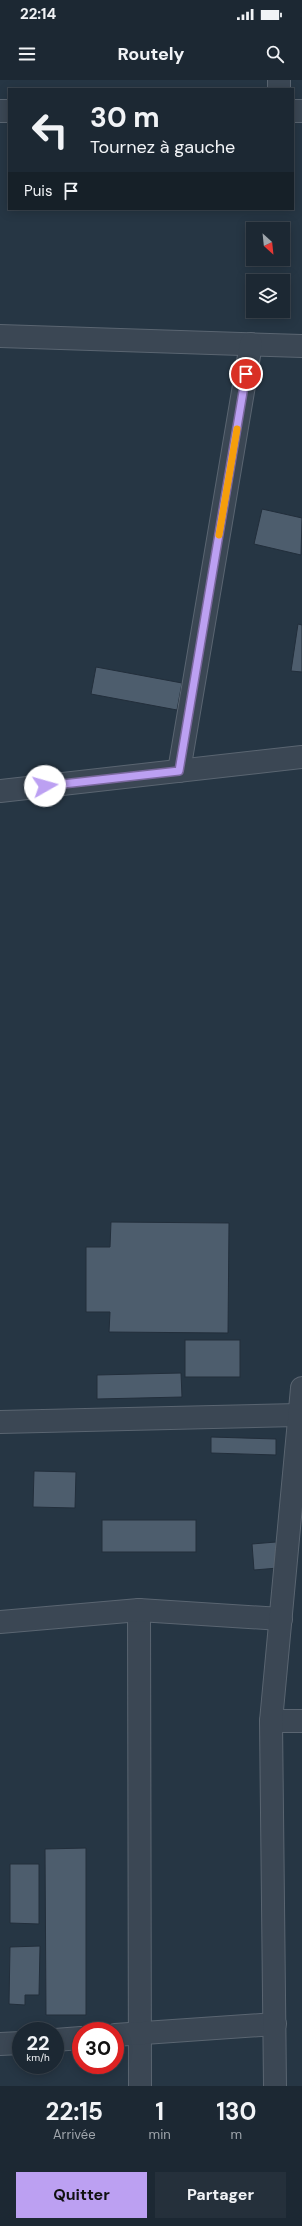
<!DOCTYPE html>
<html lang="fr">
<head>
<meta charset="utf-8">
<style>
  :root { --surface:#1c2833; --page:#25303b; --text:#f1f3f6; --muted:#a0a6ac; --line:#3a444e; --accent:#bca0f2 }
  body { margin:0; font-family:"DM Sans",sans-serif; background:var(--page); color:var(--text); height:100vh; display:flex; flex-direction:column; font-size:15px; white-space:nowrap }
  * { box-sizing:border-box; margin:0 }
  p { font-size:13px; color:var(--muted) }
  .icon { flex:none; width:22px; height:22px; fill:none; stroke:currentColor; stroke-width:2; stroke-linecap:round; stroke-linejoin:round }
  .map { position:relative; height:2006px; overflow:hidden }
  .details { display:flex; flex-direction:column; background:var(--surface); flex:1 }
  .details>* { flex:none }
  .banner { position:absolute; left:8px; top:8px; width:286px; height:122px; border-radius:0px; box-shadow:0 2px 10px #0003,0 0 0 1px var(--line); background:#1c2833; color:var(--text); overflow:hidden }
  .needle { width:26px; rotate:153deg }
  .tools { position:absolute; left:246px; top:142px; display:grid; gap:8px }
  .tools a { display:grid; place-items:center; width:44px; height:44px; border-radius:0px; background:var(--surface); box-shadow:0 2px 10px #0003,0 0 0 1px var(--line); font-size:20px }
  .speed { position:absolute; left:12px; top:1942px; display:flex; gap:8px; font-size:20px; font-weight:700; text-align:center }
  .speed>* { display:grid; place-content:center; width:52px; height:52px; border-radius:50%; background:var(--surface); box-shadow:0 2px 10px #0003,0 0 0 1px var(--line); line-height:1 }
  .speed small { font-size:10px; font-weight:400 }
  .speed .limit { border:6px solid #d22; background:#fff; color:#111 }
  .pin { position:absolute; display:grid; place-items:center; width:34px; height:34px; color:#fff; margin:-17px; border:2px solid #fff; border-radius:50%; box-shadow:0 1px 4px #0007 }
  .me { position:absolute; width:44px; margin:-22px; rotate:83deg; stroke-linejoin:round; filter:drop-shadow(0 0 3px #0008) }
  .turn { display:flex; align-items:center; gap:14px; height:84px; padding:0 16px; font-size:18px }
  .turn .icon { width:52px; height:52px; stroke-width:2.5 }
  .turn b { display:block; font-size:28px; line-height:34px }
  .then { display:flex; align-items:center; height:38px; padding:0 16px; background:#0003; gap:8px; font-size:15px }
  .eta { display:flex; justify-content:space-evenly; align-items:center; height:68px; text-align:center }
  .eta b { font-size:24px; font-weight:700; line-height:28px }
  .primary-button { display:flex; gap:8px; margin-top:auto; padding:8px 16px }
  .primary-button a { flex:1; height:46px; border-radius:0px; background:var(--accent); color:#111; font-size:16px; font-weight:700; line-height:46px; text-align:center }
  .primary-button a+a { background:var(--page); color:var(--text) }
  .status { display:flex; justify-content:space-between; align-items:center; height:28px; padding:0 20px; background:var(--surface); direction:ltr }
  .status svg { height:11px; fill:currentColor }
  header { display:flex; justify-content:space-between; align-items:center; height:52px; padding:0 16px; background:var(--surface); font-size:18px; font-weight:700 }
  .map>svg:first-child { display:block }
</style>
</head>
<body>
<div class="status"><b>22:14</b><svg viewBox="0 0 49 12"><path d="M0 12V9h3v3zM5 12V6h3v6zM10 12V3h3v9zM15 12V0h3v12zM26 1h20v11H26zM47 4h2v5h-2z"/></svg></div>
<header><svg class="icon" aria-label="menu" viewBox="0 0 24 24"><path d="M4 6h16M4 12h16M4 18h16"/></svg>Routely<svg class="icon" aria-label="search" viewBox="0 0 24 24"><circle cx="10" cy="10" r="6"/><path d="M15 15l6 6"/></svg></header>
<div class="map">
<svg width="302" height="2006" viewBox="0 0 302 2006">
  <rect width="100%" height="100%" fill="#263644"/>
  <!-- building -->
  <g fill="#4d5d6d" stroke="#222e3b">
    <path d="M 262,429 L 302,438 L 301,475 L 254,464 Z"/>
    <path d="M 298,544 L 302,545 L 302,592 L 291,591 Z"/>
    <path d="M 96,587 L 182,603 L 177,630 L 91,614 Z"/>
    <path d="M 111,1142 L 229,1143 L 228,1253 L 109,1252 L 110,1232 L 86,1232 L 86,1167 L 110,1167 Z"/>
    <rect x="185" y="1260" width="55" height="37"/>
    <path d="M 181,1293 L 182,1317 L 97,1319 L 97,1295 Z"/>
    <path d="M 211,1357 L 276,1359 L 276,1375 L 211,1373 Z"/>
    <path d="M 34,1391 L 76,1392 L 75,1428 L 33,1427 Z"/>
    <rect x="102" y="1440" width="94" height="32"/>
    <path d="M 276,1462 L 278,1488 L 254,1490 L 252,1464 Z"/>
    <path d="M 86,1768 L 86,1935 L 46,1935 L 45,1769 Z"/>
    <path d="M 10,1784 L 39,1784 L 39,1844 L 10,1843 Z"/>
    <path d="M 40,1866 L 39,1915 L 25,1915 L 25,1925 L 9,1924 L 10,1867 Z"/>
  </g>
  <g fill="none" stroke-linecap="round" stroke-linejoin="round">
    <defs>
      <g id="minor">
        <path d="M 279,0 L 279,9"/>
        <path d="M 0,31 L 9,31"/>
        <path d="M 293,31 L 302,31"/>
        <path d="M 0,256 L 302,266"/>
        <path d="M 179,691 L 251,264"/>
        <path d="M 0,711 L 302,677"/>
        <path d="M 0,1342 L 298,1335"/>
        <path d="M 139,1530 L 140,2006"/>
        <path d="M 0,1542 L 139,1530 L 281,1539"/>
        <path d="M 271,1641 L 302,1641"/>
        <path d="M 115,1955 L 275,1944"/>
        <path d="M 55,1960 L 81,1958"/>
        <path d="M 0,1964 L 21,1963"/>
        <path d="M 275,2006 L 271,1641 L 302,1308"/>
      </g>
    </defs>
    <!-- minor casing -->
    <use href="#minor" stroke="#5a6571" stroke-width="24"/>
    <!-- minor -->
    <use href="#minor" stroke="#3b4754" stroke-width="22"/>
  </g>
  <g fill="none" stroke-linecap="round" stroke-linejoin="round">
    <defs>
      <path id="route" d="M 45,706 L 179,691 L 246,294"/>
    </defs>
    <!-- route casing -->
    <use href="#route" stroke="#7a689d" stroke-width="10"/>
    <!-- route -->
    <use href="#route" stroke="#bca0f2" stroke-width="7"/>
    <!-- slow -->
    <path stroke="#f59e0b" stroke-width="7" d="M 219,455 L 237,349"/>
  </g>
</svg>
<div class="tools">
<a><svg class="needle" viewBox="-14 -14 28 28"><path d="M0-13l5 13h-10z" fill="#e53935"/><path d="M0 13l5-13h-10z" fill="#a0a6ac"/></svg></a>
<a><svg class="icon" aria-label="layers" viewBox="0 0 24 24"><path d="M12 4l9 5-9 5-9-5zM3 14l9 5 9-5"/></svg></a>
</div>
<div class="speed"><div>22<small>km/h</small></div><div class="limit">30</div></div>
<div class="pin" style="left:246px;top:294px;background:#d93025"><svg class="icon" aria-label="arrive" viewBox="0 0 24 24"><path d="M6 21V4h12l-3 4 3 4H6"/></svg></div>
<svg class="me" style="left:45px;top:706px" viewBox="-20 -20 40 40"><circle r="19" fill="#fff"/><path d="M0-13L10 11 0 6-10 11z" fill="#bca0f2"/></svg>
<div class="banner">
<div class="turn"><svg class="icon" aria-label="left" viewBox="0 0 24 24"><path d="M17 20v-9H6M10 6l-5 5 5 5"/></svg><div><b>30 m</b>Tournez à gauche</div></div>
<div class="then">Puis<svg class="icon" aria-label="arrive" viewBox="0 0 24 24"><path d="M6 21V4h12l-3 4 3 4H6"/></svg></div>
</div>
</div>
<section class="details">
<div class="eta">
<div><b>22:15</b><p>Arrivée</p></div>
<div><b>1</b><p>min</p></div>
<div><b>130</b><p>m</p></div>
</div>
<div class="primary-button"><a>Quitter</a><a>Partager</a></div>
</section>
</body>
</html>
